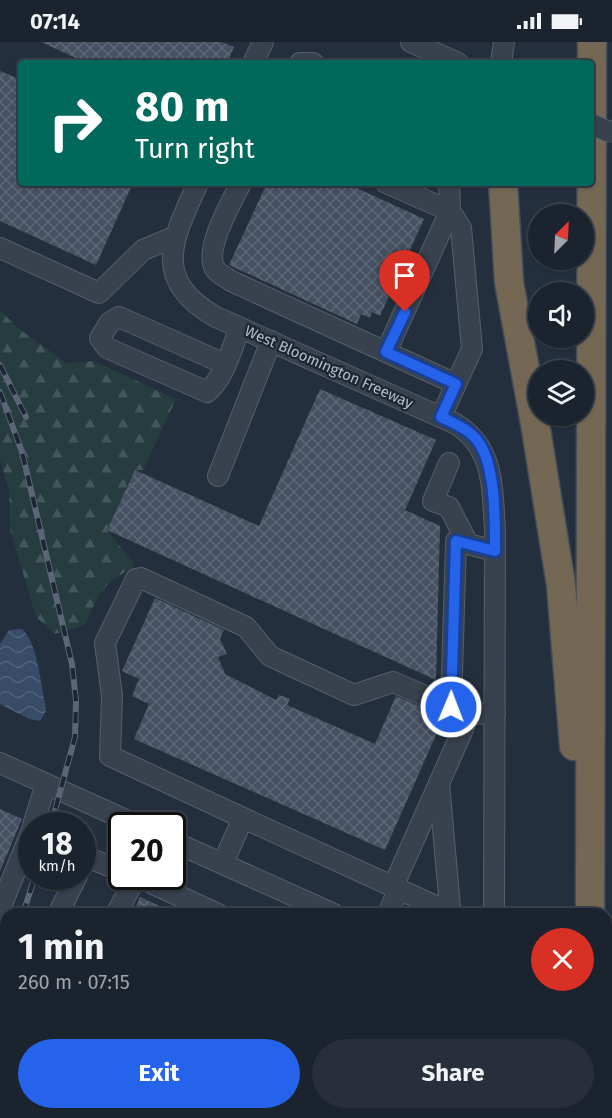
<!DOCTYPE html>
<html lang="en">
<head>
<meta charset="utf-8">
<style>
  :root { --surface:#1b232e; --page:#282f3a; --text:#f1f3f6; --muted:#a0a4aa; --line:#39404a; --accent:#2563eb }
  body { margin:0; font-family:"Fira Sans",sans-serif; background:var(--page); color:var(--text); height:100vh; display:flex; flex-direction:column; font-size:22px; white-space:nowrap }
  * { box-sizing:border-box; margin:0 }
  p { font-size:20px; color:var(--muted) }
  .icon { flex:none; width:33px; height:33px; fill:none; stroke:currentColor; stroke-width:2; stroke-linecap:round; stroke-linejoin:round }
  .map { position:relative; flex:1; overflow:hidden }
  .details { position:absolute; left:0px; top:866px; width:612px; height:212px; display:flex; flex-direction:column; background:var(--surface); border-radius:18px 18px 0 0; box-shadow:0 2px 4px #0004,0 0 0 2px var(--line) }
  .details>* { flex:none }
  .banner { position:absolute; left:18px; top:18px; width:576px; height:126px; border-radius:6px; box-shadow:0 2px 4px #0004,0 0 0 2px var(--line); background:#00695c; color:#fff; overflow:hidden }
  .needle { width:39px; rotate:24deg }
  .buttons { position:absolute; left:528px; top:162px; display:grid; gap:12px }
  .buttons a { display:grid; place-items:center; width:66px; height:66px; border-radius:50%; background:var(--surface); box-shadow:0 2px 4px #0004,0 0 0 2px var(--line); font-size:30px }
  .speed { position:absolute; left:18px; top:770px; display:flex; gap:12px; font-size:30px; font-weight:700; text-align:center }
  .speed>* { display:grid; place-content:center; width:78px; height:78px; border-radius:50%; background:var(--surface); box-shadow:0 2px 4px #0004,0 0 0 2px var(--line); line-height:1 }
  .speed small { font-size:15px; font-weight:400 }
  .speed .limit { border:3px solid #111; border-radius:9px; background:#fff; color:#111 }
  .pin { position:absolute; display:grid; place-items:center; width:51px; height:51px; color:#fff; margin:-62px -26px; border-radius:50% 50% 50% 0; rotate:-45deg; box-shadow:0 0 6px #0007 }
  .pin .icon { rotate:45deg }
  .me { position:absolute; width:66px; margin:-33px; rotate:1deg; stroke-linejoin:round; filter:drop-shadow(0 0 4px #0008) }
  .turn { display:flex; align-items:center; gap:21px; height:126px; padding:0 18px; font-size:27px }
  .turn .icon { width:78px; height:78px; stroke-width:2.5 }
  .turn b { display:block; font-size:42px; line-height:51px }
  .round { display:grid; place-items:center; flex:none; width:63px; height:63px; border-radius:32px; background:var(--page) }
  .summary { display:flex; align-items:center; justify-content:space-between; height:102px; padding:0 18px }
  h1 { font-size:36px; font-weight:700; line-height:45px }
  .action { display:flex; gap:12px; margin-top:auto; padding:12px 18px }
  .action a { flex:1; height:69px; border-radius:36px; background:var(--accent); color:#fff; font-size:24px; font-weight:700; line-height:69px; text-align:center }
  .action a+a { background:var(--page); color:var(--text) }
  .status { display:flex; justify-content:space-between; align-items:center; height:42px; padding:0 30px; background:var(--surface); direction:ltr }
  .status svg { height:16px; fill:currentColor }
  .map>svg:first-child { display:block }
</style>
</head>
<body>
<div class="status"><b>07:14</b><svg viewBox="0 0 49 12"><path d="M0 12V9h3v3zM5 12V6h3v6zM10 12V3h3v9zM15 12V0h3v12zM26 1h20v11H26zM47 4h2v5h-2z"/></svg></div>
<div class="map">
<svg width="612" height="1076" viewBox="0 0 612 1076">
  <defs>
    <pattern id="forest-firs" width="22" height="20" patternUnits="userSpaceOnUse" patternTransform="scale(1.5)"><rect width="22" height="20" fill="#263c3f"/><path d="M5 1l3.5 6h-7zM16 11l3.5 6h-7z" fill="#435659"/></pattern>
    <pattern id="water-waves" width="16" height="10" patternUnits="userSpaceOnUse" patternTransform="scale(1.5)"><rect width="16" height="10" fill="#394c67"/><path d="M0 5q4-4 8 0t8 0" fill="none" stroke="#53647b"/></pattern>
    <pattern id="building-cross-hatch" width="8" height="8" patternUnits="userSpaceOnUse" patternTransform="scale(1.5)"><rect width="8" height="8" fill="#455162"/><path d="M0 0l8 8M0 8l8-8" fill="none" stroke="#5d6877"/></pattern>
  </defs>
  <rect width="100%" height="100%" fill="#242f3e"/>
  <!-- forest -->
  <path fill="url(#forest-firs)" d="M 0,268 L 18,286 L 66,321 L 94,319 L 176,357 L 143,428 L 134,428 L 107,488 L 134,522 L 132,527 C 102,540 98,554 85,583 L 55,592 L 36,575 L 10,487 L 9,450 L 0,417 Z"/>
  <!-- water -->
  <path fill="url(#water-waves)" d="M 22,587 C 38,602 40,640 45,661 L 46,669 L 40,679 L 29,677 L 0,662 L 0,602 L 9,588 Z"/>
  <!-- building -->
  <g fill="url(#building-cross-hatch)">
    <path d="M 41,0 L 222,0 L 234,5 L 227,21 L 87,21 Z"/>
    <path d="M 0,29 L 21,38 L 21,141 L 133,141 L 96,223 L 0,179 Z"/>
    <path d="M 267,141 L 346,141 L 424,177 L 380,274 L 372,270 L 370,276 L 361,272 L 357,282 L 229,223 Z"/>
    <path d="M 320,347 L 436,398 L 405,468 L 440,484 L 436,638 L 107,488 L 135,428 L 259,484 Z"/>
    <path d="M 155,556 L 224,588 L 220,597 L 227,612 L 218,615 L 225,632 L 276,658 L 279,653 L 290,657 L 287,663 L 375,702 L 396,654 L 444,675 L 385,808 L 134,697 L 149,662 L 132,654 L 139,637 L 122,629 Z"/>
    <path d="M 0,767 L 22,777 L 0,829 Z"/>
    <path d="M 140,855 L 177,872 L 133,872 Z"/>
  </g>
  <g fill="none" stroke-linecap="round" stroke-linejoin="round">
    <defs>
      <g id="minor">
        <path d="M 411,0 L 458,21"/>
        <path d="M 253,21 L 263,0"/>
        <path d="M 300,21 L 313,21"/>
        <path d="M 501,21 L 504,0"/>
        <path d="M 198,141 C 173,196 150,238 216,275 L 454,381 C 494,404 492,444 495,487 L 494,872"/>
        <path d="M 241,141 C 232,159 202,210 216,228 C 219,232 227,236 231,239 L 456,342"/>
        <path d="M 386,141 L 450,169 L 386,310"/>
        <path d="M 0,206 L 99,251 L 143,208 L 174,195"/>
        <path d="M 225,322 L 119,275 L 110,280 L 100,296 L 107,306 L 207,350 C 225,335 231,307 240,286"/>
        <path d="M 441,375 L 472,307 L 461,186 L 450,169 L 449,141"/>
        <path d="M 449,421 L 433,459 L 449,465 L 468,502"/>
        <path d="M 218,434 L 271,299"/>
        <path d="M 451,665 L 456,499 L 495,509"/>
        <path d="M 0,721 L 137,783"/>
        <path d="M 243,776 L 110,714 L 112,654 L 105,601 L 136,537 L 141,536 L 246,585 L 270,614 L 354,653 L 393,640 L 467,672 L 495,671"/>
        <path d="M 33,783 L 46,742"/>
        <path d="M 172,799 L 334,872"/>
        <path d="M 223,821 L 243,776 L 440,866 L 450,865 L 439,741"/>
        <path d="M 82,822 L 86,815 L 122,829"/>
        <path d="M 136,834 L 218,872"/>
        <path d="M 0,867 L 32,788"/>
        <path d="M 58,872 L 77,834"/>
        <path d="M 116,872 L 136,835 L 133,834"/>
        <path d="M 388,872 L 396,853 L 393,845 L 464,685 L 467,672"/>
        <path d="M 0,1003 L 6,987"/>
      </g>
      <g id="highway">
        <path d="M 503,141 L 509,240 L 536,387 L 561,543 L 574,704"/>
        <path d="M 590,872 L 592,0"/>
        <path d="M 577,1076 L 577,1071"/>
        <path d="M 610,1076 L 612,1051"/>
      </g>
    </defs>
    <!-- minor casing -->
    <use href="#minor" stroke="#565f6c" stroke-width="22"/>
    <!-- highway casing -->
    <use href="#highway" stroke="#434c59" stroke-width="31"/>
    <!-- minor -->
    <use href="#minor" stroke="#38414e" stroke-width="20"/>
    <!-- highway -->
    <use href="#highway" stroke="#746855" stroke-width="28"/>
    <defs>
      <g id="rail">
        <path d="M 0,323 L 26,375"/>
        <path d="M 0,350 L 22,410 L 72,622 L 76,659 L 75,695 L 51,783"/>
        <path d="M 23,872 L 35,834"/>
        <path d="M 0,939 L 6,921"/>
        <path d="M 101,1074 L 105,1076"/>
      </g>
    </defs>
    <!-- rail casing -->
    <use href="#rail" stroke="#5a6575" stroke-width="6"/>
    <!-- rail -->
    <use href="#rail" stroke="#1d2633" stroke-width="4" stroke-dasharray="11" stroke-linecap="butt"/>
    <defs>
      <path id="minor-bridge" d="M 591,82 L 612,91"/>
    </defs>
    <!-- minor-bridge casing -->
    <use href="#minor-bridge" stroke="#565f6c" stroke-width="22" stroke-linecap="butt"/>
    <!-- minor-bridge -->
    <use href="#minor-bridge" stroke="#38414e" stroke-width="20"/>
  </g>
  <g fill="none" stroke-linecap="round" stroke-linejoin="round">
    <defs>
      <path id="route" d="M 405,270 L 386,310 L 456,342 L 441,375 C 453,381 468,387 477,398 C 496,422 495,479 495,509 L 456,499 L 451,665"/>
    </defs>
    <!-- route casing -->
    <use href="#route" stroke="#184099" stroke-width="15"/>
    <!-- route -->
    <use href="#route" stroke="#2563eb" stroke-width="10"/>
  </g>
  <g text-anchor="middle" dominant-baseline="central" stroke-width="4.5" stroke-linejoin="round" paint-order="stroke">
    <!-- street labels -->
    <g font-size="15" fill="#b4bcc9" stroke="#1d2633">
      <text transform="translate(329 325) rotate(24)">West Bloomington Freeway</text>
    </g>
  </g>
</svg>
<div class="buttons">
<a><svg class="needle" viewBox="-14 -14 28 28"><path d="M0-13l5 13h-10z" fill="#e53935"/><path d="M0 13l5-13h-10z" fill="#a0a4aa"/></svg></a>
<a><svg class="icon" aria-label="sound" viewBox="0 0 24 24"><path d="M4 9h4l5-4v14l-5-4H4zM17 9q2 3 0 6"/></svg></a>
<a><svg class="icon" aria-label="layers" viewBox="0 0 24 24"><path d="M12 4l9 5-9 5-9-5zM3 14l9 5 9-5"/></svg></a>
</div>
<div class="speed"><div>18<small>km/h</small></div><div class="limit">20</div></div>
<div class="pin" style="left:405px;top:270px;background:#d93025"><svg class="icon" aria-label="arrive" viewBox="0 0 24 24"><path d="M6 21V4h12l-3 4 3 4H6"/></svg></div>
<svg class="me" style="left:451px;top:665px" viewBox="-20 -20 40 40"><circle r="17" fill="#2563eb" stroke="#fff" stroke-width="3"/><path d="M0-11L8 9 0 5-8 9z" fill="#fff"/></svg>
<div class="banner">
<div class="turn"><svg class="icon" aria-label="right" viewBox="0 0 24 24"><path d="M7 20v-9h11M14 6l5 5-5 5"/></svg><div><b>80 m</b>Turn right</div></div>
</div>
<section class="details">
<div class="summary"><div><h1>1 min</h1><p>260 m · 07:15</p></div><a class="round" style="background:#d93025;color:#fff"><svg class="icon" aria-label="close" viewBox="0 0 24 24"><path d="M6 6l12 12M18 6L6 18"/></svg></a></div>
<div class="action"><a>Exit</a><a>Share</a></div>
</section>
</div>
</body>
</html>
